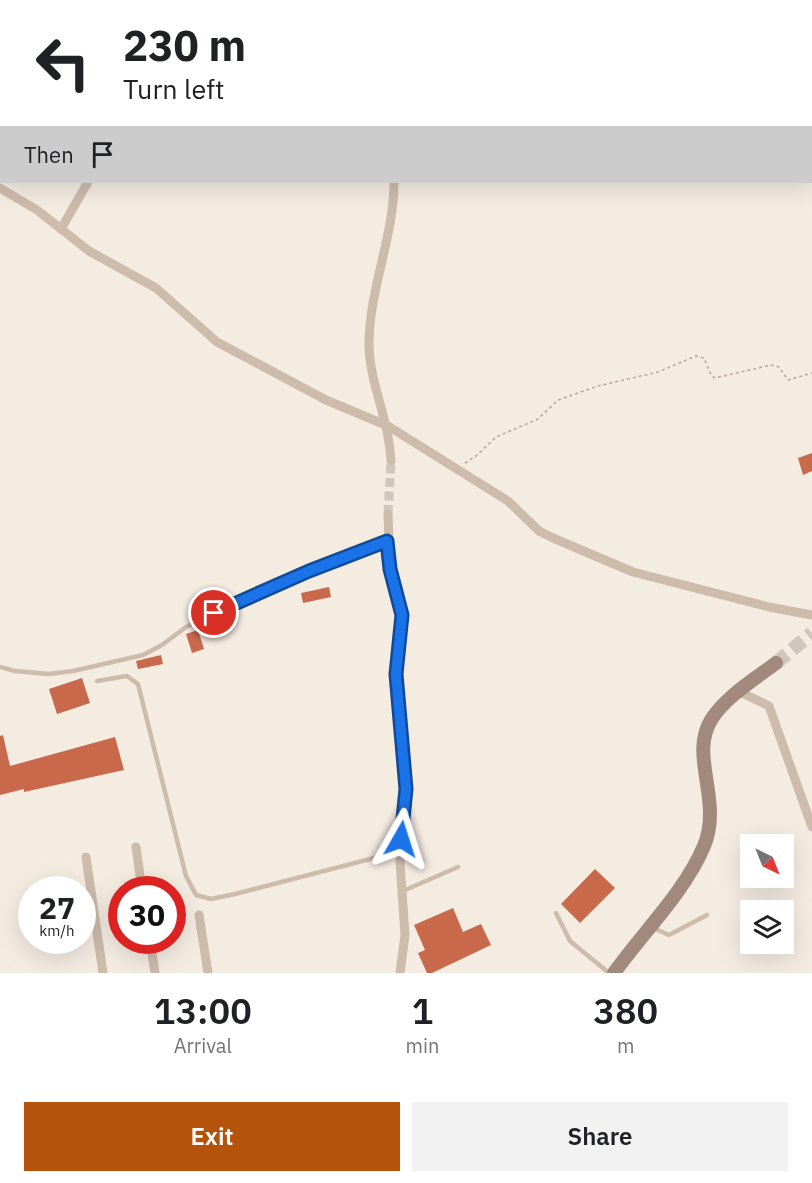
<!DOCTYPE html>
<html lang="en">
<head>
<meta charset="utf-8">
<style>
  :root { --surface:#fff; --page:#f2f2f2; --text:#202124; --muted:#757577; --accent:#b45309 }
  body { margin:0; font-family:"IBM Plex Sans",sans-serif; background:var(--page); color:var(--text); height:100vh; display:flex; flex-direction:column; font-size:22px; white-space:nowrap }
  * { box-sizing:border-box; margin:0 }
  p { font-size:20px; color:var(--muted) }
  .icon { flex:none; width:33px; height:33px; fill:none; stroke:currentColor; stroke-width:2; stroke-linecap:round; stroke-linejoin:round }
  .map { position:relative; height:973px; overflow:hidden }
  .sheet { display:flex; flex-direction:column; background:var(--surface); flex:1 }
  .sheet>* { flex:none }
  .hud { position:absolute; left:0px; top:0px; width:813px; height:183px; box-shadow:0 6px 24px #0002; background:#fff; color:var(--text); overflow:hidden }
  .needle { width:39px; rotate:137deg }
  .buttons { position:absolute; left:740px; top:834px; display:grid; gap:12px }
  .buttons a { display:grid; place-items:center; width:54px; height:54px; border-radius:0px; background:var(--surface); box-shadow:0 6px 24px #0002; font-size:30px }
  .speed { position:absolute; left:18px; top:876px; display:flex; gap:12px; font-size:30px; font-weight:700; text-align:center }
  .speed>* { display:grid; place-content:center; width:78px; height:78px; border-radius:50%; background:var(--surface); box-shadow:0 6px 24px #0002; line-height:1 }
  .speed small { font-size:15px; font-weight:400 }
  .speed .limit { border:9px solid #d22; background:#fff; color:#111 }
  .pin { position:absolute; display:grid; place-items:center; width:51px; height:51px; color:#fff; margin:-26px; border:3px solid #fff; border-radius:50%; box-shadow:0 2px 6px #0007 }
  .me { position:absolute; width:66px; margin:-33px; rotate:6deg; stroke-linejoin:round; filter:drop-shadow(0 0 4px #0008) }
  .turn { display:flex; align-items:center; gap:21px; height:126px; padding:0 24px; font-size:27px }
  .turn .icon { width:78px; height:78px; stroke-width:2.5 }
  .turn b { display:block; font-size:42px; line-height:51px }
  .then { display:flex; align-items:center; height:57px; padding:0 24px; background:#0003; gap:12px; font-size:22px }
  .eta { display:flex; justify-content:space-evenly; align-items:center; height:102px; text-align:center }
  .eta b { font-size:36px; font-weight:600; line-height:42px }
  .button { display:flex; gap:12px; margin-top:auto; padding:12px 24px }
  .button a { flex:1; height:69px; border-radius:0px; background:var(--accent); color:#fff; font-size:24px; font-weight:600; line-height:69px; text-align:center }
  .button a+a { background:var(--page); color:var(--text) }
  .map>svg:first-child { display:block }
</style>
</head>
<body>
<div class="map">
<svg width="812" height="973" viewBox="0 0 812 973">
  <rect width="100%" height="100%" fill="#f4ebe1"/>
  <!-- building -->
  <g fill="#c8694b">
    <path d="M 812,453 L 812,471 L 803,475 L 798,458 Z"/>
    <path d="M 329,587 L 331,597 L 303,603 L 301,593 Z"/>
    <path d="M 198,630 L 204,649 L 192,653 L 186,634 Z"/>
    <path d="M 161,655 L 163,664 L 138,669 L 136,661 Z"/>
    <path d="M 82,678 L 90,703 L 57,714 L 49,689 Z"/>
    <path d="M 3,735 L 10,766 L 115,737 L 124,770 L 24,792 L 24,789 L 0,795 L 0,736 Z"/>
    <path d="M 595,869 L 615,888 L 580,923 L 561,904 Z"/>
    <path d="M 453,908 L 463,932 L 481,924 L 491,945 L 432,973 L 427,973 L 418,953 L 425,950 L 414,925 Z"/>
  </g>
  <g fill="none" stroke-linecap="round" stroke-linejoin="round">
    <!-- street-tunnel -->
    <path stroke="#cfc6bd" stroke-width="9" stroke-dasharray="9 4.5" stroke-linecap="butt" d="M 388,514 L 391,461"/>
    <!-- secondary-tunnel -->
    <path stroke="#cfc6bd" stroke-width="14" stroke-dasharray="14 7" stroke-linecap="butt" d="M 776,663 L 812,633"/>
    <!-- path -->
    <g stroke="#b9a596" stroke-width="1.5" stroke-dasharray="3 3" stroke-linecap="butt">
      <path d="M 720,2 L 724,0"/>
      <path d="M 465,463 L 476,456 L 496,437 L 538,419 L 558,400 L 598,386 L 658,372 L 696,356 L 704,358 L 711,375 L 715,378 L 771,365 L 779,367 L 788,380 L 812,373"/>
    </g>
    <!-- lane -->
    <g stroke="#cdbbac" stroke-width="4.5">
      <path d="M 0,667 L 15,671 L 49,674 L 73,671 L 143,655 L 162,645 L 186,627 L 214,613 L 309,571 L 387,541"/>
      <path d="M 97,681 L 127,676 L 138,684 L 186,876 L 196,895 L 211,899 L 235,894 L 401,851"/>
      <path d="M 403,891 L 458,867"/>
      <path d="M 556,913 L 570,941 L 609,973"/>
      <path d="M 653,928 L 669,935 L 707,915"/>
    </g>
    <!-- street -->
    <g stroke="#cdbbac" stroke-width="9">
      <path d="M 322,0 L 323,2"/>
      <path d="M 535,2 L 536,0"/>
      <path d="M 0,162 L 2,162"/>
      <path d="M 0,188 L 37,210 L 89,251 L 156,288 L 217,342 L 326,400 L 388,426 L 508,501 L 539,531 L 553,538 L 633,572 L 769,607 L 812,615"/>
      <path d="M 61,229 L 88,182"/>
      <path d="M 391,461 C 389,418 370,386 369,345 C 369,289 394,237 394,182"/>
      <path d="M 388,514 L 390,569 L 402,615 L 396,674 L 406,789 L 400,862 L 405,935 L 400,973"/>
      <path d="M 740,692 L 769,706 L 812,827"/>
      <path d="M 136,847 L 142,890"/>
      <path d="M 86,857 L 103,973"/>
      <path d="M 199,915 L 208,973"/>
      <path d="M 150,940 L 155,973"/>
    </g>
    <!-- secondary -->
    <path stroke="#a18a7d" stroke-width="14" d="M 614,973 C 644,931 684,893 704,846 C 723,801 689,756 711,720 C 725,697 755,679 776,663"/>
  </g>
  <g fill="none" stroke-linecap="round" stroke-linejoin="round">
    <defs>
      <path id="route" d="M 214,613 L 309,571 L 387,541 L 390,569 L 402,615 L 396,674 L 406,789 L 401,839"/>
    </defs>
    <!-- route casing -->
    <use href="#route" stroke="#114b97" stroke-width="15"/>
    <!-- route -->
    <use href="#route" stroke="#1a73e8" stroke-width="10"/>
  </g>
</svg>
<div class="buttons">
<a><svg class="needle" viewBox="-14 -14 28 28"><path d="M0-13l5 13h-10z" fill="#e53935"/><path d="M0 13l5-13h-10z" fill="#757577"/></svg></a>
<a><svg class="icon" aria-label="layers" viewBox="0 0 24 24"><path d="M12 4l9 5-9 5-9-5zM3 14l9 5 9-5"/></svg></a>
</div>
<div class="speed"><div>27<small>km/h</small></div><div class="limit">30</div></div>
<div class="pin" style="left:214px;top:613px;background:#d93025"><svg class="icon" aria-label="arrive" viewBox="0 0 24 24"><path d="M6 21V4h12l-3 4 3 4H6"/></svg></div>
<svg class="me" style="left:401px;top:839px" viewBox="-20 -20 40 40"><path d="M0-17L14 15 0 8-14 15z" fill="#1a73e8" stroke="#fff" stroke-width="4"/></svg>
<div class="hud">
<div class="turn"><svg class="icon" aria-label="left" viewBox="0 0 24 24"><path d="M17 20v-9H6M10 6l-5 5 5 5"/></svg><div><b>230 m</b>Turn left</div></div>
<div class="then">Then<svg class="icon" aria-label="arrive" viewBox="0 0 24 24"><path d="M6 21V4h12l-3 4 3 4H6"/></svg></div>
</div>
</div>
<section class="sheet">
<div class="eta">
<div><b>13:00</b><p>Arrival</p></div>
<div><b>1</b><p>min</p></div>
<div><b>380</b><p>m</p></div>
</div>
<div class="button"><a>Exit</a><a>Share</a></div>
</section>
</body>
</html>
